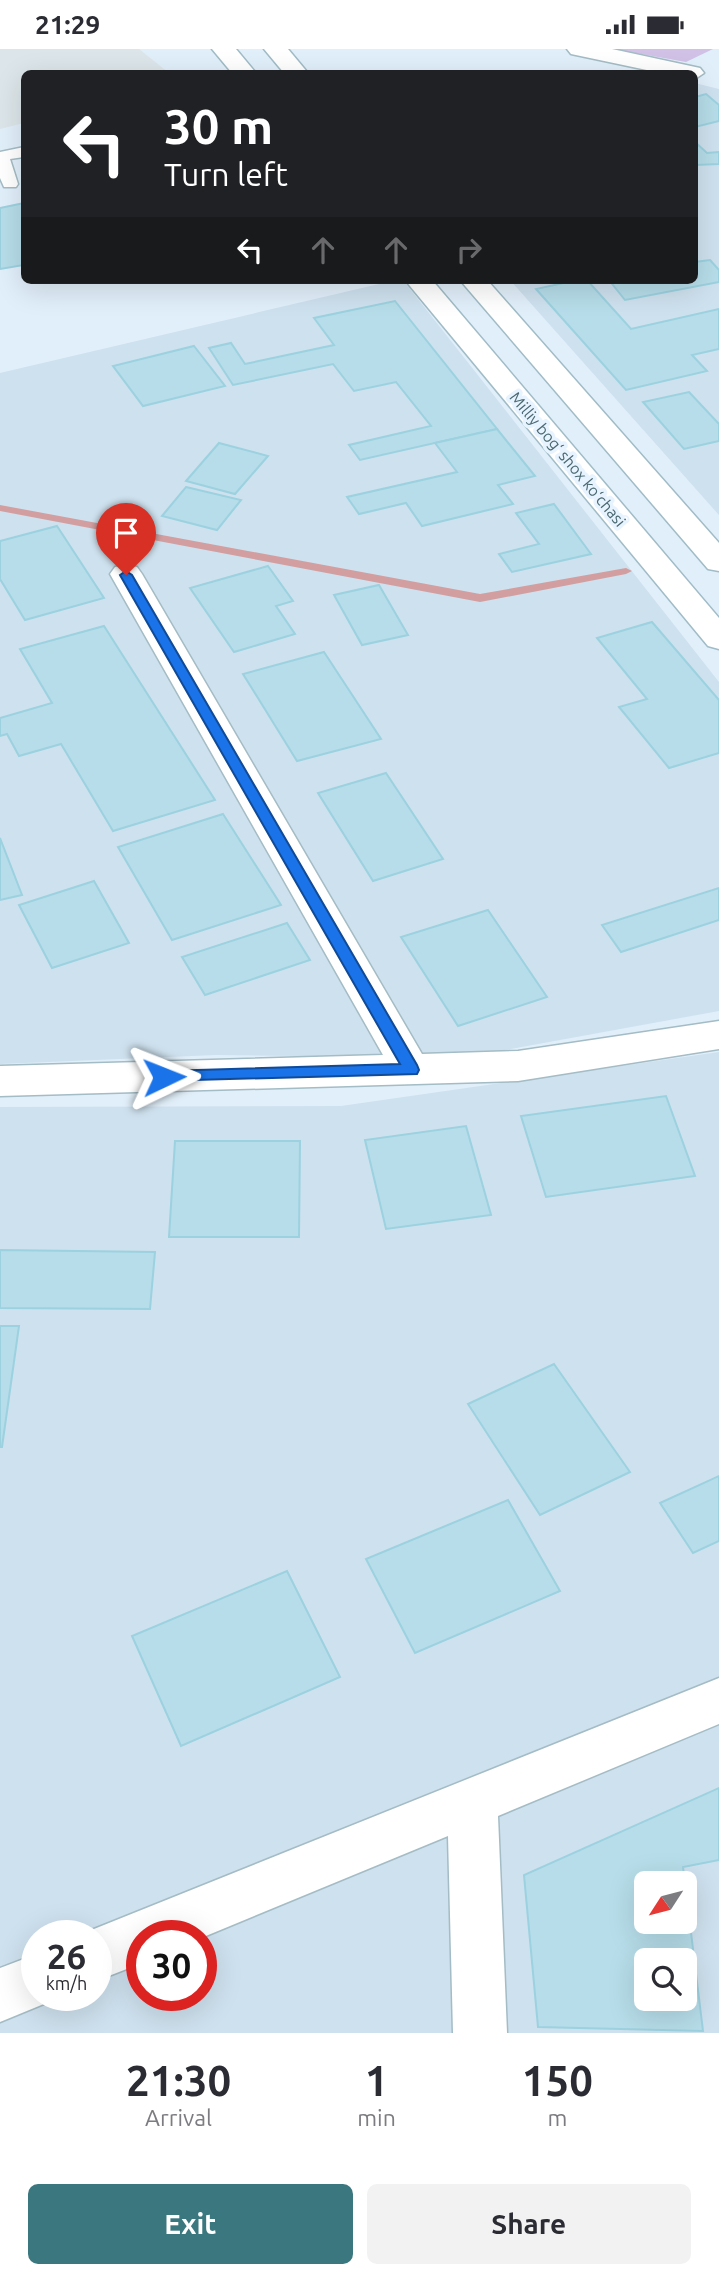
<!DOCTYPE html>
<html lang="en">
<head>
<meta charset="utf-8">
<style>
  :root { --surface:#fff; --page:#f2f2f3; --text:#2b2b33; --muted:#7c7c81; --accent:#3a777f }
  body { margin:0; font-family:Ubuntu,sans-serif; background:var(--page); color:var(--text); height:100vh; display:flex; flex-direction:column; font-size:26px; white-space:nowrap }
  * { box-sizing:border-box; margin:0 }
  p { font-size:23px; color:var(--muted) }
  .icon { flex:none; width:38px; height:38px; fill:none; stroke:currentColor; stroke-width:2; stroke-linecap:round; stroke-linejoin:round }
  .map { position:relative; height:1984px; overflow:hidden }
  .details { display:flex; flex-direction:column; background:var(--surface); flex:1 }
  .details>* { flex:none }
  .guide { position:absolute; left:21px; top:21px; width:677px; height:214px; border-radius:10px; box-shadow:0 7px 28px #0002; background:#202124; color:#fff; overflow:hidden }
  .needle { width:46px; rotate:234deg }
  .buttons { position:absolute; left:634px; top:1822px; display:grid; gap:14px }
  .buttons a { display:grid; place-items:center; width:63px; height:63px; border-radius:10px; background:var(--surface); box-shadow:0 7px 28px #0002; font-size:35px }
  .speed { position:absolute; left:21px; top:1871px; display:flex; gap:14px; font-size:35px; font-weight:700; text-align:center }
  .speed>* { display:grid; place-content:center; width:91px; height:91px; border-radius:50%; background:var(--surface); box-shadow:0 7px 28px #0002; line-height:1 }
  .speed small { font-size:18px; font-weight:400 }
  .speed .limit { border:10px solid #d22; background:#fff; color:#111 }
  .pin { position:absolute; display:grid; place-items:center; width:60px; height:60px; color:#fff; margin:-72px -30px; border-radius:50% 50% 50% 0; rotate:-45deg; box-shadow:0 0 7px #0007 }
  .pin .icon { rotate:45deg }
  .me { position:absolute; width:77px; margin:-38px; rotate:88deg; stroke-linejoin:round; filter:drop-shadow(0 0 5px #0008) }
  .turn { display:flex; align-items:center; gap:24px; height:147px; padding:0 28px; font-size:32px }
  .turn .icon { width:91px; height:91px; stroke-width:2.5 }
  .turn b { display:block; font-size:49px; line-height:60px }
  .lanes { display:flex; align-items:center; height:66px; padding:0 28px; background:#0003; justify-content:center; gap:35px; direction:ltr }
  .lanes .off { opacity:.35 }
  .eta { display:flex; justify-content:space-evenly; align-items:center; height:119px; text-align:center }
  .eta b { font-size:42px; font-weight:700; line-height:49px }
  .cta { display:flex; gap:14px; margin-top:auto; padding:14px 28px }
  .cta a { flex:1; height:80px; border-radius:10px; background:var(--accent); color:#fff; font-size:28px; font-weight:700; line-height:80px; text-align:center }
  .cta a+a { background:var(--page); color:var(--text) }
  .status { display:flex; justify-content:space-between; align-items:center; height:49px; padding:0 35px; background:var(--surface); direction:ltr }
  .status svg { height:19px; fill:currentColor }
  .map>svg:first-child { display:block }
</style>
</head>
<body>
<div class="status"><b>21:29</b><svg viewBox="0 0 49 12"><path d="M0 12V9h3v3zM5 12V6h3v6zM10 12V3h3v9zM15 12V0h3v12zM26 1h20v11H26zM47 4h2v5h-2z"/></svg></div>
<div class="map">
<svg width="719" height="1984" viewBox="0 0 719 1984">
  <rect width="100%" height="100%" fill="#e1effa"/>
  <!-- residential -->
  <g fill="#cee1ee" fill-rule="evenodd">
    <path d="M 695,34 L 719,40 L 719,466 L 510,231 L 695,231 Z"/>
    <path d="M 396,231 L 403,231 L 719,633 L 719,962 L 461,1009 L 216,1006 L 0,1015 L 0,324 Z"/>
    <path d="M 719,1003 L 719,1984 L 0,1984 L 0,1058 L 341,1057 ZM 646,1834 L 684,1834 L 684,1872 L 646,1872 ZM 37,1886 L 96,1886 L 96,1946 L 37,1946 ZM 142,1886 L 201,1886 L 201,1946 L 142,1946 ZM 646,1911 L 684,1911 L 684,1950 L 646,1950 Z"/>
  </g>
  <!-- industrial -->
  <path fill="#dce5e9" d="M 0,0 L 139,0 L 169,24 L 24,24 L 24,74 L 0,80 Z"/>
  <!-- green -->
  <path fill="#d1c1e6" d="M 613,0 L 713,0 L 686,13 Z"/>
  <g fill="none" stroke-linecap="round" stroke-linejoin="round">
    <!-- stream -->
    <path fill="#d39e9f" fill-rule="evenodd" d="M 0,456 L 480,545 L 626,519 L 632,522 L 626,525 L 480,553 L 0,462 Z"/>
  </g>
  <!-- building -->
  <g fill="#b6dde9" stroke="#9cd1df" stroke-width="2" fill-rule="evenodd">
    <path d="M 706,45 L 719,56 L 719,72 L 695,78 L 695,48 Z"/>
    <path d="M 695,93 L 707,104 L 719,103 L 719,115 L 695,116 Z"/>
    <path d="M 24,154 L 24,216 L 0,220 L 0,159 Z"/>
    <path d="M 710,211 L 719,221 L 719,233 L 625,251 L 609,231 L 695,231 L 695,213 Z"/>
    <path d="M 577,231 L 587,231 L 631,280 L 719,260 L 719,300 L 692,306 L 707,322 L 626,341 L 536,240 Z"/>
    <path d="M 395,252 L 497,380 L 360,411 L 349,396 L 431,377 L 396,333 L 354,342 L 333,315 L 233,336 L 209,299 L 231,294 L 245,315 L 334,296 L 314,269 Z"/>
    <path d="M 194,297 L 225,337 L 143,357 L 113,317 Z"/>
    <path d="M 689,343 L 719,375 L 719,392 L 684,400 L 643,353 Z"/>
    <path d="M 497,380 L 535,427 L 498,436 L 513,455 L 422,477 L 406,454 L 359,465 L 347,448 L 457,423 L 435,394 Z"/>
    <path d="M 219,394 L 268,407 L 235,445 L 186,432 Z"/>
    <path d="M 186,438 L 241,451 L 217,481 L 162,467 Z"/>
    <path d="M 554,455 L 591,505 L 512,523 L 499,505 L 539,495 L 516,464 Z"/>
    <path d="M 57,477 L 104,549 L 25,571 L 0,530 L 0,492 Z"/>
    <path d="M 268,517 L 293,552 L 276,557 L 295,585 L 234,603 L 190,539 Z"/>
    <path d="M 379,536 L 408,586 L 362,596 L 334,546 Z"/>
    <path d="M 652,573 L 719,651 L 719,704 L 669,719 L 619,658 L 647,650 L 597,589 Z"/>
    <path d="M 104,577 L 215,751 L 113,782 L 61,695 L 19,707 L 7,685 L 0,687 L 0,669 L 52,654 L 20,600 Z"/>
    <path d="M 324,603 L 381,690 L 297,712 L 243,625 Z"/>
    <path d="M 386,724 L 443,810 L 373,832 L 318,744 Z"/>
    <path d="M 223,765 L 281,856 L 172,891 L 118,798 Z"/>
    <path d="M 0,789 L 22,846 L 0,851 Z"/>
    <path d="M 94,832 L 129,894 L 52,919 L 19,856 Z"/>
    <path d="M 719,839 L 719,871 L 621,903 L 602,876 Z"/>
    <path d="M 488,861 L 547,948 L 458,977 L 401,888 Z"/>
    <path d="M 287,874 L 310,911 L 205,946 L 182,908 Z"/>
    <path d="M 666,1047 L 695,1127 L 546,1148 L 521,1067 Z"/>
    <path d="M 466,1077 L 491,1166 L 386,1180 L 365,1091 Z"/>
    <path d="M 175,1092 L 300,1092 L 299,1188 L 169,1188 Z"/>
    <path d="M 0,1201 L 155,1203 L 150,1260 L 0,1259 Z"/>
    <path d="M 0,1277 L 19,1277 L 2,1398 L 0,1398 Z"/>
    <path d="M 554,1315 L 630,1423 L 540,1466 L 468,1355 Z"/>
    <path d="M 719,1427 L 719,1492 L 693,1504 L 660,1454 Z"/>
    <path d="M 508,1451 L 560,1542 L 415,1604 L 366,1510 Z"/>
    <path d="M 287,1522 L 340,1628 L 181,1697 L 132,1587 Z"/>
    <path d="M 719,1739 L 719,1811 L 683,1818 L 703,1982 L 538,1978 L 524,1826 ZM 646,1834 L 684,1834 L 684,1872 L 646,1872 ZM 646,1911 L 684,1911 L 684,1950 L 646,1950 Z"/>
  </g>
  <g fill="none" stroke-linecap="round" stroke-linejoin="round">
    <defs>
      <path id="service" d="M 24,98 L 24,108 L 10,110 L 18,135 L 16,138 L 4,138 L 0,129 L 0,103 Z"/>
      <g id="minor">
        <path d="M 567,0 L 612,0 L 700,19 L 704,24 L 695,30 L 695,24 L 661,24 L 571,5 Z"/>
        <path d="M 126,516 L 137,518 L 142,525 L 422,1005 L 518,1002 L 719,972 L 719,1000 L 518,1032 L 0,1047 L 0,1017 L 383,1006 L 110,525 L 115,518 Z"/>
        <path d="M 719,1629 L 719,1675 L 498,1767 L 507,1984 L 453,1984 L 448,1787 L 201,1889 L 201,1886 L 142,1886 L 142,1914 L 96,1932 L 96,1886 L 79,1886 Z"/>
        <path d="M 37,1905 L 37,1946 L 57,1946 L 56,1950 L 0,1973 L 0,1919 Z"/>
      </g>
      <g id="secondary">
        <path d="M 212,0 L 236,0 L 256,24 L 232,24 Z"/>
        <path d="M 264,0 L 288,0 L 308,24 L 284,24 Z"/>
        <path d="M 405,231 L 432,231 L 719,569 L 719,600 L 708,597 Z"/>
        <path d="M 460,231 L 487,231 L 719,494 L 719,522 L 708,520 Z"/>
      </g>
    </defs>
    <!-- service casing -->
    <use href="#service" stroke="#a4bcc5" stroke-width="3"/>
    <!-- minor casing -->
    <use href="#minor" stroke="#a4bcc5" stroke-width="3"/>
    <!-- secondary casing -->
    <use href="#secondary" stroke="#a0bcc6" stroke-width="3"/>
    <!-- service -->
    <use href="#service" fill="#fff" fill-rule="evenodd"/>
    <!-- minor -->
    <use href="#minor" fill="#fff" fill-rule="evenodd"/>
    <!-- secondary -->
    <use href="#secondary" fill="#fff" fill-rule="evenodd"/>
  </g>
  <!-- route -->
  <path fill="#1a73e8" stroke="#114b97" stroke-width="2" d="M 126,522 L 132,526 L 417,1016 L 419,1021 L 417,1025 L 159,1032 L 156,1028 L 164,1022 L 400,1015 L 120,526 Z"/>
  <g text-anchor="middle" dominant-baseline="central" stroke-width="7" stroke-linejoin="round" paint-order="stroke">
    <!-- far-street labels -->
    <g font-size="16" fill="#4a6870" stroke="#e7f3fe">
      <text transform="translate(568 410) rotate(50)">Milliy bog‘ shox ko‘chasi</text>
    </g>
  </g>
</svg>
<div class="buttons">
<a><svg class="needle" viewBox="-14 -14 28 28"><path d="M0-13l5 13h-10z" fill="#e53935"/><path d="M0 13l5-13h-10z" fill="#7c7c81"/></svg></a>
<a><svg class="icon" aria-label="search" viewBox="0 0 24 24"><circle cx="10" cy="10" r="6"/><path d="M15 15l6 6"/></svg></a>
</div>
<div class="speed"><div>26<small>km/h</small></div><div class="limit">30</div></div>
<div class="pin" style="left:126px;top:526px;background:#d93025"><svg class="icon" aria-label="arrive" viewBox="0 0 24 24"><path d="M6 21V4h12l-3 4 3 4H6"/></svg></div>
<svg class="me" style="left:164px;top:1028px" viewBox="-20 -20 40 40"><path d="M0-17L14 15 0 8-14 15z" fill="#1a73e8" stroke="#fff" stroke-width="4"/></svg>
<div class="guide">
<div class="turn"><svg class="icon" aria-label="left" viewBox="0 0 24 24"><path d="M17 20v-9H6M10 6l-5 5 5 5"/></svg><div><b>30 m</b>Turn left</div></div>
<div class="lanes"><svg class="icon" aria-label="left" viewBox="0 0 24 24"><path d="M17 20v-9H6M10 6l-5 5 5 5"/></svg><svg class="icon off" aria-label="ahead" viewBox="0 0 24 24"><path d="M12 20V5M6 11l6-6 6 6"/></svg><svg class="icon off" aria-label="ahead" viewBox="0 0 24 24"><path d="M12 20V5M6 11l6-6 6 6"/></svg><svg class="icon off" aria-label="right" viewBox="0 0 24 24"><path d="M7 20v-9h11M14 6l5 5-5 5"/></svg></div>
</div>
</div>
<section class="details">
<div class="eta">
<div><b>21:30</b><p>Arrival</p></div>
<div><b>1</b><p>min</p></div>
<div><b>150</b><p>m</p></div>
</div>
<div class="cta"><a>Exit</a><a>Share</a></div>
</section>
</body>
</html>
